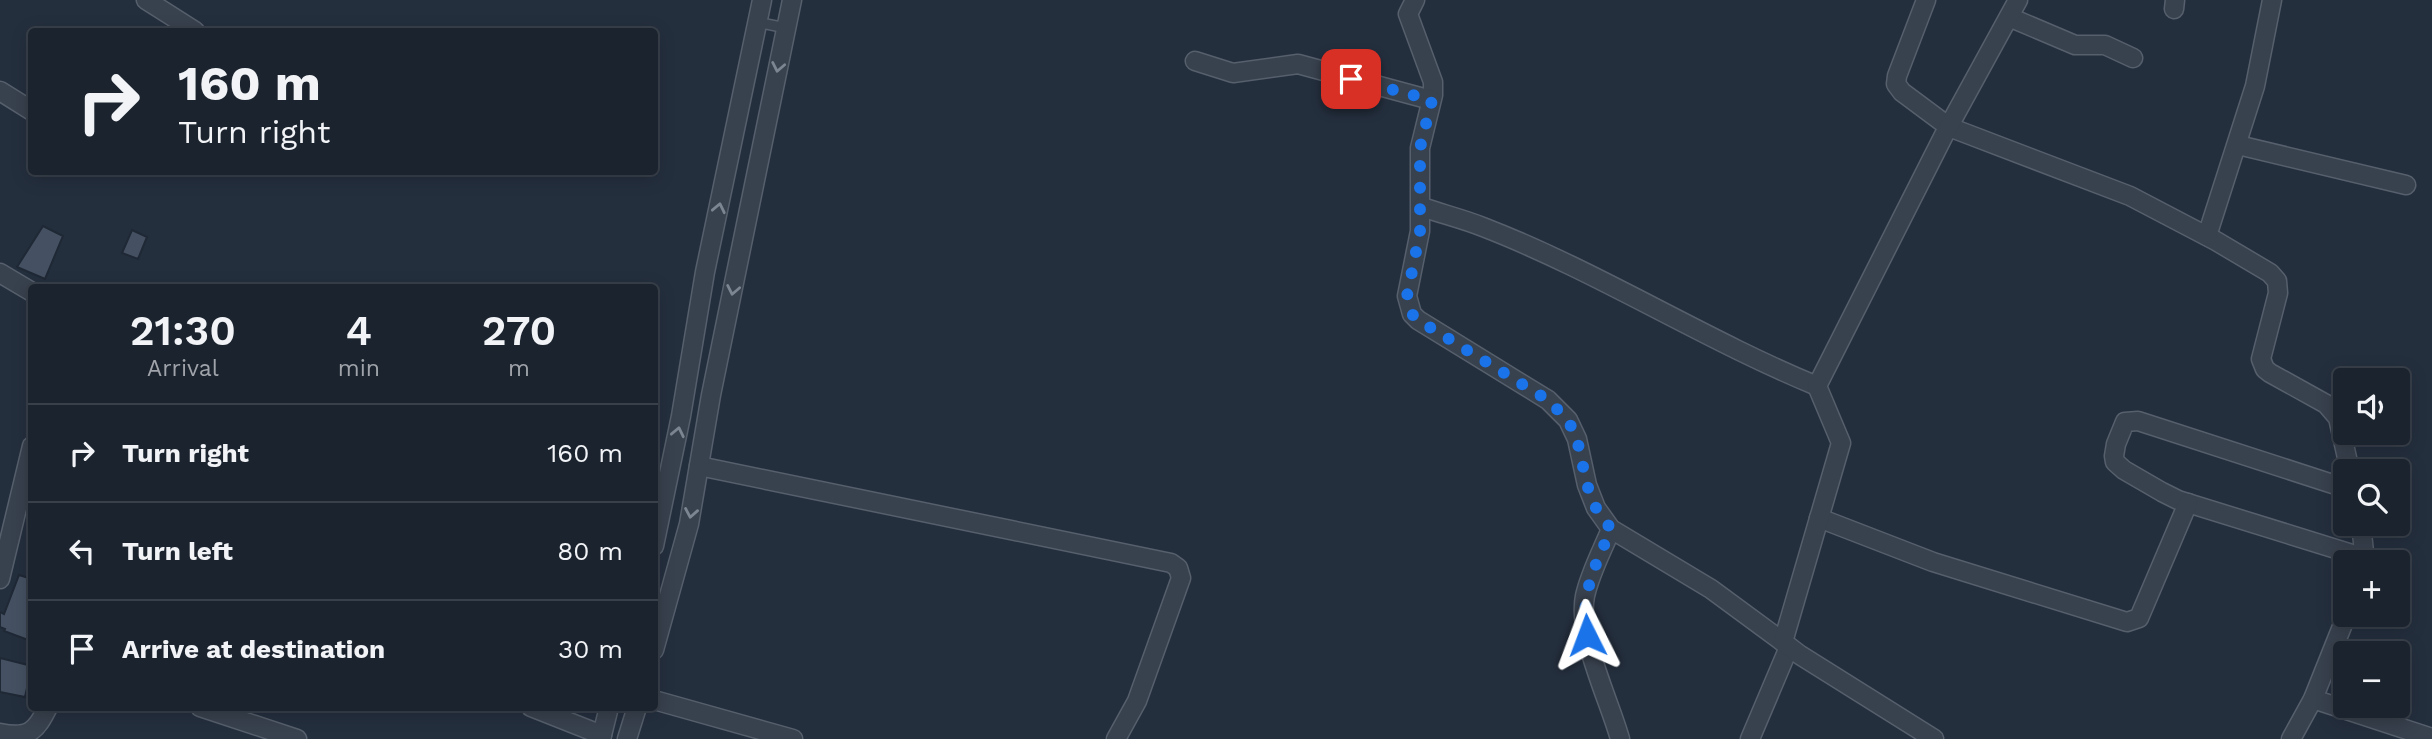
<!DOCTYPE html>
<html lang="en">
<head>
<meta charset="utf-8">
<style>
  :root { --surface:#1b232e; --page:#242b36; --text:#f1f3f6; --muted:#a0a4aa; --line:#39404a }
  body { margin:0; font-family:"Work Sans",sans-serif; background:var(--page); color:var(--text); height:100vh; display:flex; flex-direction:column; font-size:26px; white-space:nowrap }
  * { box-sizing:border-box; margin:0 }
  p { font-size:23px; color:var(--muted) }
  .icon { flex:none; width:38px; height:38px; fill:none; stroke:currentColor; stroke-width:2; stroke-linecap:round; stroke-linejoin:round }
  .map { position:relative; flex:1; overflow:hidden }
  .side { position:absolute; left:28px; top:284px; width:630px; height:427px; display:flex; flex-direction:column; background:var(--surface); border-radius:7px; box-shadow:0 4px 18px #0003,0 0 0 2px var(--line) }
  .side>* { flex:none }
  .hud { position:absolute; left:28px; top:28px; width:630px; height:147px; border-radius:7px; box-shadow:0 4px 18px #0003,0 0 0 2px var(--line); background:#1b232e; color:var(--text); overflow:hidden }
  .buttons { position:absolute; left:2333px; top:368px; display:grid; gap:14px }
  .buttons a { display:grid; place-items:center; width:77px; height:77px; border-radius:7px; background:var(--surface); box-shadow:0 4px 18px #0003,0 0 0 2px var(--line); font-size:35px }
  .pin { position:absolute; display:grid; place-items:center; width:60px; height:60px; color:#fff; margin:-30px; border-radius:14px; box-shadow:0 4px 10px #0006 }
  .me { position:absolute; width:77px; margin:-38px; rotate:357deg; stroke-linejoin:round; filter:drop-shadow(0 0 5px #0008) }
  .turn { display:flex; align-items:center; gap:24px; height:147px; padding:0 35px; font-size:32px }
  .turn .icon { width:91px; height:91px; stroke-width:2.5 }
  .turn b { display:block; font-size:49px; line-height:60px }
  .eta { display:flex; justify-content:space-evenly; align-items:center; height:119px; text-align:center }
  .eta b { font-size:42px; font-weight:600; line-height:49px }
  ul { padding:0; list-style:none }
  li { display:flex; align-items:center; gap:21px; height:98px; padding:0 35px; border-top:2px solid var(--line) }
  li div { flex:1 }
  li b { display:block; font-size:26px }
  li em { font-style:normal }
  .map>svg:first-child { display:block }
</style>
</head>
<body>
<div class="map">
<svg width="2432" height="739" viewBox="0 0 2432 739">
  <rect width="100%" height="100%" fill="#242f3e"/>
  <!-- building -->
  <g fill="#455162" stroke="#1f2835" stroke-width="2">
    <path d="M 43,226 L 63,236 L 45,279 L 17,267 Z"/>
    <path d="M 132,230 L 147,237 L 138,259 L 122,253 Z"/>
    <path d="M 19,575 L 32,579 L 32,631 L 28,640 L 4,631 L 5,629 L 0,627 L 0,612 L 4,614 Z"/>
    <path d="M 0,658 L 32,666 L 25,697 L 0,692 Z"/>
  </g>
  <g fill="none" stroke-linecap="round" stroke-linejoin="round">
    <defs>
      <path id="lane" d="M 757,22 L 786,28"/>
      <g id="street">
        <path d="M 146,0 L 195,31"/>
        <path d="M 1415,0 L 1408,14 L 1433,82 L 1433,95 L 1420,148 L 1420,231 L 1407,296 L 1412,314 L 1418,320 L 1548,400 L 1568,420 L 1577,439 L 1587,485 L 1596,508 L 1611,529 L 1711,589 L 1783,642"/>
        <path d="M 1926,0 L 1897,76 L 1896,84 L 1902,92 L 1949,127 L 2130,196 L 2216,241 L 2270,273 L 2277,281 L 2278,293 L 2261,359 L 2265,369 L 2270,373 L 2326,404 L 2338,418 L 2350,471"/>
        <path d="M 2174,9 L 2175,0"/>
        <path d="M 2009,17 L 2075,45 L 2105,45 L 2133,58"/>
        <path d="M 1195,61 L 1233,73 L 1298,64 L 1431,100"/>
        <path d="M 0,91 L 32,111"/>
        <path d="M 2238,145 L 2406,185"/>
        <path d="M 1422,207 C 1442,214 1463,219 1483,227 C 1597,271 1703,339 1817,386"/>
        <path d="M 2207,236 L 2255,86 L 2272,0"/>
        <path d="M 0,273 L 32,292"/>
        <path d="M 699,466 L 1171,563 L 1178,568 L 1181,578 L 1137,701 L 1116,739"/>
        <path d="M 2345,488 L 2138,421 L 2125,422 L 2116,444 L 2114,456 L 2115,462 L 2124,470 L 2162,492 L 2178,500 L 2365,558"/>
        <path d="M 1819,518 L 1933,562 L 2127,622 L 2139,618 L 2188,503"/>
        <path d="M 2361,523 L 2365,562"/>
        <path d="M 1611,529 C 1602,551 1590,573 1585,596 C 1577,636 1609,699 1620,739"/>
        <path d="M 654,546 L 681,416 L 705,272 L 762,0"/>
        <path d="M 0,579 L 32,446"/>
        <path d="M 654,650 L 689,524 L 711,395 L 792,0"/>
        <path d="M 2313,699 L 2432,738"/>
        <path d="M 654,700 L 793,739"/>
        <path d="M 200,707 L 297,739"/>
        <path d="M 531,707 L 602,735"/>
        <path d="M 0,733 C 29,739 36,731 48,707"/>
        <path d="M 601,739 L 609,707"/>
        <path d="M 627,739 L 637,707"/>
        <path d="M 1750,739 L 1789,647"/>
        <path d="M 1934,739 L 1800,655 L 1783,642 L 1841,443 L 1817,386 L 1944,135 L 2018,0"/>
        <path d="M 2291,739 L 2313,699 L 2347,614"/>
      </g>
    </defs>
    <!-- lane casing -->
    <use href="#lane" stroke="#565f6c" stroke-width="12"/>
    <!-- street casing -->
    <use href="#street" stroke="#565f6c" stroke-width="21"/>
    <!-- lane -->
    <use href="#lane" stroke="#38414e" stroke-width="9"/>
    <!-- street -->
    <use href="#street" stroke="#38414e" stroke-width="18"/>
  </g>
  <!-- one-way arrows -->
  <defs><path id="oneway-chevron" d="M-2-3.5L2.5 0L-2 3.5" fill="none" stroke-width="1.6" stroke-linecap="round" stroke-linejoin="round" transform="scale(1.75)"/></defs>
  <g stroke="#7c8592">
    <use href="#oneway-chevron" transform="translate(778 67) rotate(101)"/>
    <use href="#oneway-chevron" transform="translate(719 208) rotate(-78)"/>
    <use href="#oneway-chevron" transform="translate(733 290) rotate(101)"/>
    <use href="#oneway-chevron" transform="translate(678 432) rotate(-78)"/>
    <use href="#oneway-chevron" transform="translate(691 513) rotate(100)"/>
  </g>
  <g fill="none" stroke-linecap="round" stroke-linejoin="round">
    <!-- route -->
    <path stroke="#1a73e8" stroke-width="12" stroke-dasharray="0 21.6" d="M 1351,79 L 1432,100 L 1420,148 L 1420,232 L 1407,296 L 1412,314 L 1418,320 L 1548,400 L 1568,420 L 1577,439 L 1587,485 L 1596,508 L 1611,529 C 1595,567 1580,593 1587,635"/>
  </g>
</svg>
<div class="buttons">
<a><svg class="icon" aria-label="sound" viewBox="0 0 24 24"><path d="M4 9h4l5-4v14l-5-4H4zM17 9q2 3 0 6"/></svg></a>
<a><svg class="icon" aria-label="search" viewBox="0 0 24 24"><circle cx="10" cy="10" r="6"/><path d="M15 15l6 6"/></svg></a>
<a>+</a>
<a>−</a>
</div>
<div class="pin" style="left:1351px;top:79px;background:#d93025"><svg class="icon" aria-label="arrive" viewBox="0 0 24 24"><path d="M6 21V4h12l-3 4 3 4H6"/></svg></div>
<svg class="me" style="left:1587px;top:635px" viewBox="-20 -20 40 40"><path d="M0-17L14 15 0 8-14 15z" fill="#1a73e8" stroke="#fff" stroke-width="4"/></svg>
<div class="hud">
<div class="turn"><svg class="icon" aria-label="right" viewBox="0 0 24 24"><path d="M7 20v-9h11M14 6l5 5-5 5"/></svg><div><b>160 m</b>Turn right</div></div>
</div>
<section class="side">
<div class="eta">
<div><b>21:30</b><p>Arrival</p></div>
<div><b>4</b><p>min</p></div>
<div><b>270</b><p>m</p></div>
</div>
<ul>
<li><svg class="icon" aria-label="right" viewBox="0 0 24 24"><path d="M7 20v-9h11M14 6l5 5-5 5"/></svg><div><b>Turn right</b></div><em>160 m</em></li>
<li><svg class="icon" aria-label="left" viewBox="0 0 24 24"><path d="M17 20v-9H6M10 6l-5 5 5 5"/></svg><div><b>Turn left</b></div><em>80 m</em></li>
<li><svg class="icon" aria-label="arrive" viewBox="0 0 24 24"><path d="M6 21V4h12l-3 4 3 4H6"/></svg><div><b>Arrive at destination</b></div><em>30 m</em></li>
</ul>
</section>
</div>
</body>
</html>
